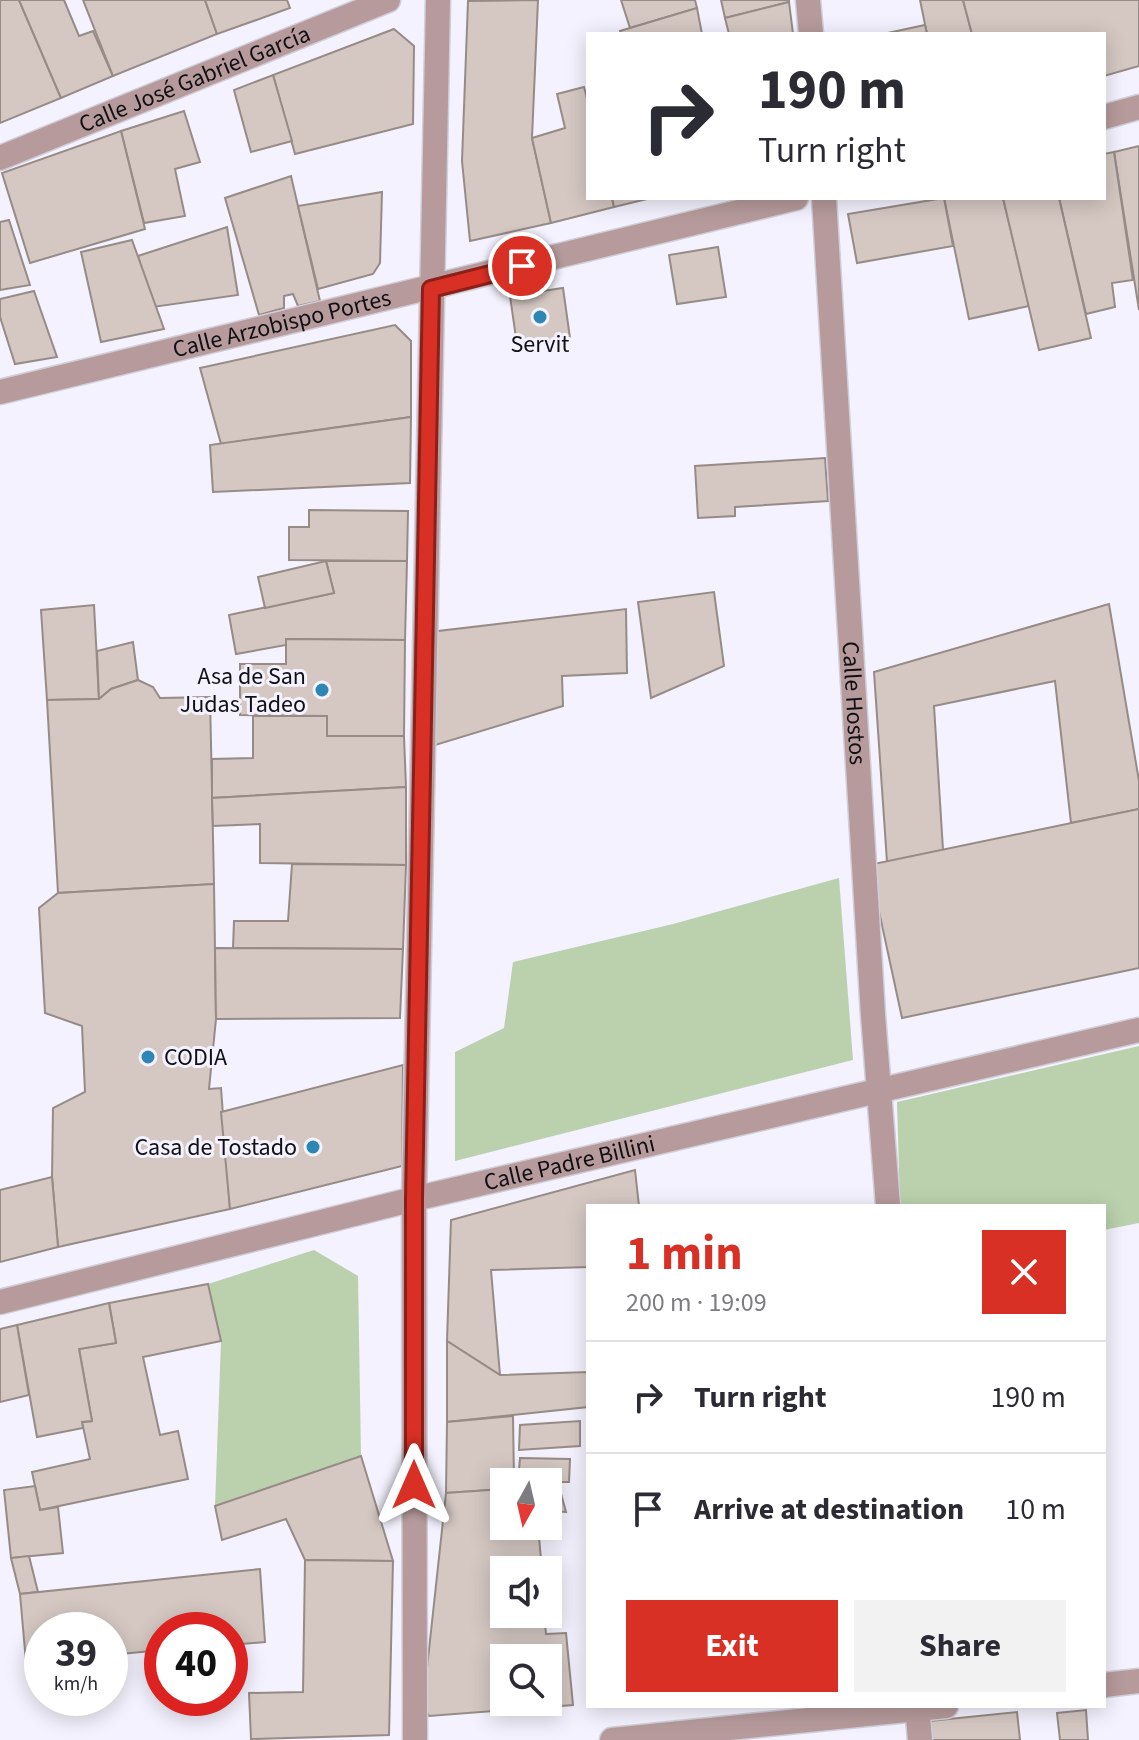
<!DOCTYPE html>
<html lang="en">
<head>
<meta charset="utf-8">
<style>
  :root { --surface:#fff; --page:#f2f2f3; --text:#2b2b33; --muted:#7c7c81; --line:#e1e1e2; --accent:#d93025 }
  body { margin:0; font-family:"Source Sans 3",sans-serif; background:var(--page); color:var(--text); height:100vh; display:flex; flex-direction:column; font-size:30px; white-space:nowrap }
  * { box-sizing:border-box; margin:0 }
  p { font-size:26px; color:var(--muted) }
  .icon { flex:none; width:44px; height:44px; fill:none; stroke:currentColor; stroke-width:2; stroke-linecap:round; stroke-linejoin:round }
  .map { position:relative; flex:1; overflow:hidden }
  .sheet { position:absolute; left:586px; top:1204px; width:520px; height:504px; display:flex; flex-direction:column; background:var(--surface); border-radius:0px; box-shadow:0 4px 20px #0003 }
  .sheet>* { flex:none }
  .hud { position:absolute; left:586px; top:32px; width:520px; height:168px; border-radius:0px; box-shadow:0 4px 20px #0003; background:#fff; color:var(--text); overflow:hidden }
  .needle { width:52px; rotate:188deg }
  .controls { position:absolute; left:490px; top:1468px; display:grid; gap:16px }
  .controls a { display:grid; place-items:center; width:72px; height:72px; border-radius:0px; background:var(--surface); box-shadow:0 4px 20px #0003; font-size:40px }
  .speed { position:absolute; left:24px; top:1612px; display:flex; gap:16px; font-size:40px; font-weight:700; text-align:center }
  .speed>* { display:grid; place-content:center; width:104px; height:104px; border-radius:50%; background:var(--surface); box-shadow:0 4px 20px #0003; line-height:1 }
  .speed small { font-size:20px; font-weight:400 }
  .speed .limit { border:12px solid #d22; background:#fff; color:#111 }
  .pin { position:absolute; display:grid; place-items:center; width:68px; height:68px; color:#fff; margin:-34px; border:4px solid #fff; border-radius:50%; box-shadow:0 2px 8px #0007 }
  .me { position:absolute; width:88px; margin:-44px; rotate:0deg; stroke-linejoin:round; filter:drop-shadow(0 0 6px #0008) }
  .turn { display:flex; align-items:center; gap:28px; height:168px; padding:0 40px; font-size:36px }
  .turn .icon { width:104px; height:104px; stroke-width:2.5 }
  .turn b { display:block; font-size:56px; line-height:68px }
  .round { display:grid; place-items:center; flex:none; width:84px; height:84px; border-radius:0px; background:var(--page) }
  .headline { display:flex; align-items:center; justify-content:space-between; height:136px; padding:0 40px }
  h1 { font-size:48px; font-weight:700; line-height:60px; color:var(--accent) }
  .button { display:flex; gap:16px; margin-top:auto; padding:16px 40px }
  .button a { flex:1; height:92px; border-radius:0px; background:var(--accent); color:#fff; font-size:32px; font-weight:700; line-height:92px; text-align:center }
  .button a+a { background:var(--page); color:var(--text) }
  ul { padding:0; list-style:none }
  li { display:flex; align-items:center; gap:24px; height:112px; padding:0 40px; border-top:2px solid var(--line) }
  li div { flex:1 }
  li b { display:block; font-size:30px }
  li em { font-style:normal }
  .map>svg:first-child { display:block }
</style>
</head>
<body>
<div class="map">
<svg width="1139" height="1740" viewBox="0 0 1139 1740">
  <rect width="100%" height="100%" fill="#f4f2fe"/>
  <!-- green -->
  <g fill="#bbd1ad">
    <path d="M 839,878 L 853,1060 L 455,1161 L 455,1052 L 504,1028 L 513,962 L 673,924 Z"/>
    <path d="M 1139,1046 L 1139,1223 L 1104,1230 L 1104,1206 L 900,1206 L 897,1102 Z"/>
    <path d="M 314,1250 L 358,1276 L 361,1456 L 215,1506 L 221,1341 L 208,1284 Z"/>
  </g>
  <!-- building -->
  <g fill="#d5c8c3" stroke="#968b86" stroke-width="2" fill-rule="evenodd">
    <path d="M 0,0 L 19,0 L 61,98 L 0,123 Z"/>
    <path d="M 19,0 L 64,0 L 79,36 L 93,31 L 113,76 L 61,98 Z"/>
    <path d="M 83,0 L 205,0 L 217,34 L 113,76 Z"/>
    <path d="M 205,0 L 287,0 L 290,8 L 217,34 Z"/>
    <path d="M 538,0 L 532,138 L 551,223 L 470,241 L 462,161 L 468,1 Z"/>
    <path d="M 621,0 L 695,0 L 697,8 L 630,28 Z"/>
    <path d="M 721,0 L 789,0 L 789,2 L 725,18 Z"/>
    <path d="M 920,0 L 963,0 L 972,34 L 927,34 Z"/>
    <path d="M 963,0 L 1139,0 L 1139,66 L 1104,76 L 1104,34 L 972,34 Z"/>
    <path d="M 789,2 L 793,34 L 729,34 L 725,18 Z"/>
    <path d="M 697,8 L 702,34 L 621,34 L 620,31 Z"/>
    <path d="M 925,25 L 927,34 L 883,34 Z"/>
    <path d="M 394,29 L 414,46 L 413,124 L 295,154 L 273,75 Z"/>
    <path d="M 273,75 L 292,141 L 251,152 L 234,90 Z"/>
    <path d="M 584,87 L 588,102 L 588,198 L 612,198 L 614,207 L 551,223 L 532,138 L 565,128 L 557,94 Z"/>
    <path d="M 184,111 L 200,162 L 175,169 L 185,216 L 144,223 L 121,131 Z"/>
    <path d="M 121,131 L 145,229 L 30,263 L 2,173 Z"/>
    <path d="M 1139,146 L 1139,310 L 1114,152 Z"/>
    <path d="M 1114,152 L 1133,280 L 1112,283 L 1115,307 L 1086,314 L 1059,198 L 1104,198 L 1104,154 Z"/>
    <path d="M 291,176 L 320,301 L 298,306 L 293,294 L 284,296 L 284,308 L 259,315 L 225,198 Z"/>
    <path d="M 382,192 L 380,263 L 373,274 L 318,289 L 298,206 Z"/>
    <path d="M 612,198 L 651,198 L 614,207 Z"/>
    <path d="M 944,198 L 1003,198 L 1029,306 L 969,319 Z"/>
    <path d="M 944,198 L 953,246 L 857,263 L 848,214 Z"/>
    <path d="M 1003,198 L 1059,198 L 1091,338 L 1039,350 Z"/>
    <path d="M 9,220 L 30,285 L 0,290 L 0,222 Z"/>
    <path d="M 227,227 L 238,295 L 153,307 L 138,256 Z"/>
    <path d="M 132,240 L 164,329 L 101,342 L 81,252 Z"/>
    <path d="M 718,247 L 726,297 L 677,304 L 669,255 Z"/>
    <path d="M 563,288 L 570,338 L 517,345 L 510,296 Z"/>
    <path d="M 34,291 L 57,357 L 15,364 L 0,317 L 0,299 Z"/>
    <path d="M 395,325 L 411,341 L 411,417 L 221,444 L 200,368 Z"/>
    <path d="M 411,417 L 410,483 L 213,492 L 210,445 Z"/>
    <path d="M 825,458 L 828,501 L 735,507 L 735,516 L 698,518 L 695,466 Z"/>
    <path d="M 309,510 L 408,511 L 407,561 L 289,560 L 289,527 L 309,527 Z"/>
    <path d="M 326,561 L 407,561 L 405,640 L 286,639 L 286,645 L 236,654 L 229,615 L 334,593 Z"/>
    <path d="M 326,561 L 334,593 L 265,608 L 258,577 Z"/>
    <path d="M 714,592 L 724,666 L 651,698 L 638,602 Z"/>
    <path d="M 1109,604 L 1139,781 L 1139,809 L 1071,823 L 1055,681 L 934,706 L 943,850 L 887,862 L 874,672 Z"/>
    <path d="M 94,605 L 99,699 L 47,700 L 41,610 Z"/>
    <path d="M 626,609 L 627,673 L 562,676 L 563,706 L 432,746 L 430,632 Z"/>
    <path d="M 286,639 L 405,640 L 404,736 L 327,736 L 327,716 L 240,715 L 240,664 L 286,664 Z"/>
    <path d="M 133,642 L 138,680 L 111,689 L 99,699 L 97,651 Z"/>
    <path d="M 138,680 L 153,687 L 160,698 L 210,697 L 214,884 L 58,893 L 47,700 L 99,699 L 111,689 Z"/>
    <path d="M 253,716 L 327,716 L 327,736 L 404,736 L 406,787 L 212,798 L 212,759 L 253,758 Z"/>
    <path d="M 406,787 L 406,865 L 260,863 L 260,824 L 213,826 L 212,798 Z"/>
    <path d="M 1139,809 L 1139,968 L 902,1018 L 869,865 Z"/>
    <path d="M 292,864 L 406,865 L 403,949 L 233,948 L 234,921 L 288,921 Z"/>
    <path d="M 214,884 L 216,1019 L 209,1089 L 221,1088 L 230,1209 L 58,1247 L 52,1177 L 53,1108 L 85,1092 L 82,1026 L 45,1013 L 39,908 L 58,893 Z"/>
    <path d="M 215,948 L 403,949 L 400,1018 L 216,1019 Z"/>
    <path d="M 403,1065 L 402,1166 L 230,1209 L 221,1112 Z"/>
    <path d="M 635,1170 L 639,1206 L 588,1206 L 588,1267 L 491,1270 L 500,1375 L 447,1341 L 451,1220 Z"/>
    <path d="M 52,1177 L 58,1247 L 0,1262 L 0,1190 Z"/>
    <path d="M 208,1284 L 221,1341 L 143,1357 L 160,1435 L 178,1431 L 188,1479 L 40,1510 L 32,1472 L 90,1459 L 82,1422 L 92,1421 L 79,1349 L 116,1343 L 109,1303 Z"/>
    <path d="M 109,1303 L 116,1343 L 79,1349 L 92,1421 L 82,1422 L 83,1428 L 37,1437 L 17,1325 Z"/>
    <path d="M 17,1325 L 29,1395 L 0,1402 L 0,1329 Z"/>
    <path d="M 447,1341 L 500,1375 L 588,1372 L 588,1407 L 447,1422 Z"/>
    <path d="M 513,1416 L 514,1482 L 504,1482 L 504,1489 L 446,1493 L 447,1422 Z"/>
    <path d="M 580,1421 L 580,1446 L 519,1450 L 520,1425 Z"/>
    <path d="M 361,1456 L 393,1561 L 305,1560 L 286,1519 L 222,1540 L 215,1506 Z"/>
    <path d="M 520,1458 L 570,1459 L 569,1482 L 518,1482 Z"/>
    <path d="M 35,1486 L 40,1510 L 58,1507 L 63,1553 L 11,1558 L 4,1490 Z"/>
    <path d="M 504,1489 L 504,1526 L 538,1526 L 542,1570 L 504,1570 L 504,1614 L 544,1614 L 546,1634 L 566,1633 L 573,1705 L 429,1716 L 423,1705 L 446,1493 ZM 504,1658 L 548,1658 L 548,1702 L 504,1702 Z"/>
    <path d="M 548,1490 L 560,1490 L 566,1512 L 548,1511 Z"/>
    <path d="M 29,1556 L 38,1592 L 20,1594 L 11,1558 Z"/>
    <path d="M 305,1560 L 393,1561 L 389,1735 L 251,1739 L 249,1693 L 303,1692 Z"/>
    <path d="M 260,1569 L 265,1642 L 230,1645 L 230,1630 L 162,1630 L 162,1650 L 110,1655 L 110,1630 L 42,1630 L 42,1661 L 26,1662 L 20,1594 Z"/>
    <path d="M 1086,1710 L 1088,1740 L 1060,1740 L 1057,1713 Z"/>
    <path d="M 1017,1712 L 1020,1740 L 931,1740 L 930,1721 Z"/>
  </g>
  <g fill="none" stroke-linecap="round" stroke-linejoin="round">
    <defs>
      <g id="minor">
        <path d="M 808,0 L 811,34"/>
        <path d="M 1104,117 L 1139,107"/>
        <path id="s1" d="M 0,158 L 388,0"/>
        <path id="s2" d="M 824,198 L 873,1015 L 888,1206"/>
        <path id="s3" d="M 0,392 L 796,198"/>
        <path id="s4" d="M 0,1302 L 414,1199 L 1139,1030"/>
        <path d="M 1104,1685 L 1139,1681"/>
        <path d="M 917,1706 L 920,1740"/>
        <path d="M 415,1740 L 414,1199 L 438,0"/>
        <path d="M 612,1740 L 946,1706"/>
      </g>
    </defs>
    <!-- minor casing -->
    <use href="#minor" stroke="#d0ced8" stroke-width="27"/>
    <!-- minor -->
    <use href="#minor" stroke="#b79b9c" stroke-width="24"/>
  </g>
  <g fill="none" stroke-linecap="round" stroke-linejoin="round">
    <defs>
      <path id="route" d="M 414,1485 L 414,1199 L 431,289 L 522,266"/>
    </defs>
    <!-- route casing -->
    <use href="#route" stroke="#8d1f18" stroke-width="20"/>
    <!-- route -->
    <use href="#route" stroke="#d93025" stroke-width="14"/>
  </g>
  <!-- markers -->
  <g fill="#2d86b4" stroke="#f4f2fe" stroke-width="3">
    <circle cx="540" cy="317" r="8"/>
    <circle cx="322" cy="690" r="8"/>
    <circle cx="148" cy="1057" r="8"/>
    <circle cx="313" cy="1147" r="8"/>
  </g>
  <g text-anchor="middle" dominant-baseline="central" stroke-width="6" stroke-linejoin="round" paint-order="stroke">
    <!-- street labels -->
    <g font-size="24" fill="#100f13" stroke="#f4f2fe">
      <text stroke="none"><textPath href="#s1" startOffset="210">Calle José Gabriel García</textPath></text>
      <text stroke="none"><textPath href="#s3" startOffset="290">Calle Arzobispo Portes</textPath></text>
      <text stroke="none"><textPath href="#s2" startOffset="506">Calle Hostos</textPath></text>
      <text stroke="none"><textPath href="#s4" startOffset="586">Calle Padre Billini</textPath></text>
    </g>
    <!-- poi labels -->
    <g font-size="24" fill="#100f13" stroke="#f4f2fe" text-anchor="end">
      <text x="540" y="344" text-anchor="middle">Servit</text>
      <text x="306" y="676">Asa de San<tspan x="306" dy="28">Judas Tadeo</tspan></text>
      <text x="164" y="1057" text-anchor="start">CODIA</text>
      <text x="297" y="1147">Casa de Tostado</text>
    </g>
  </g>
</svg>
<div class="controls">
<a><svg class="needle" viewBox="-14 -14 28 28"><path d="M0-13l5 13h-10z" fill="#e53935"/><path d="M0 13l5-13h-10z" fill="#7c7c81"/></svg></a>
<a><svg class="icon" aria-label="sound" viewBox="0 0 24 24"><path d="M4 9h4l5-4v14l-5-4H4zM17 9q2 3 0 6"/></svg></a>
<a><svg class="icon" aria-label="search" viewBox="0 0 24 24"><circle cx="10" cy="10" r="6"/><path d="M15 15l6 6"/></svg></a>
</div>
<div class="speed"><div>39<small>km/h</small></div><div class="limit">40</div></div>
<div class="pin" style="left:522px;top:266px;background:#d93025"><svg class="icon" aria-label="arrive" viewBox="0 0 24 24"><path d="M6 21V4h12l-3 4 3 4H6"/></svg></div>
<svg class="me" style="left:414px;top:1485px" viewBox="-20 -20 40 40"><path d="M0-17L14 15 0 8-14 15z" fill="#d93025" stroke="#fff" stroke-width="4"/></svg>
<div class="hud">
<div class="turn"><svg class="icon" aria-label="right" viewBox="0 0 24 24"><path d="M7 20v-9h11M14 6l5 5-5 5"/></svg><div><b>190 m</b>Turn right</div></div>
</div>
<section class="sheet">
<div class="headline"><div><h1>1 min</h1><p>200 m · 19:09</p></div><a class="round" style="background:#d93025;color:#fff"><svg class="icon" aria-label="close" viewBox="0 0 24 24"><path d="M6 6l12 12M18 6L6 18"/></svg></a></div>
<ul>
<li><svg class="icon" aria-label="right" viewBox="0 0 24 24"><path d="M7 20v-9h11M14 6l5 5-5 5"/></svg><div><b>Turn right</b></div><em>190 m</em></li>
<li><svg class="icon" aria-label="arrive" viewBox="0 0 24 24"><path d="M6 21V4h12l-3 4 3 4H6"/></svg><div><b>Arrive at destination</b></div><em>10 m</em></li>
</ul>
<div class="button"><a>Exit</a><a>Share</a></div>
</section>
</div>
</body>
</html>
